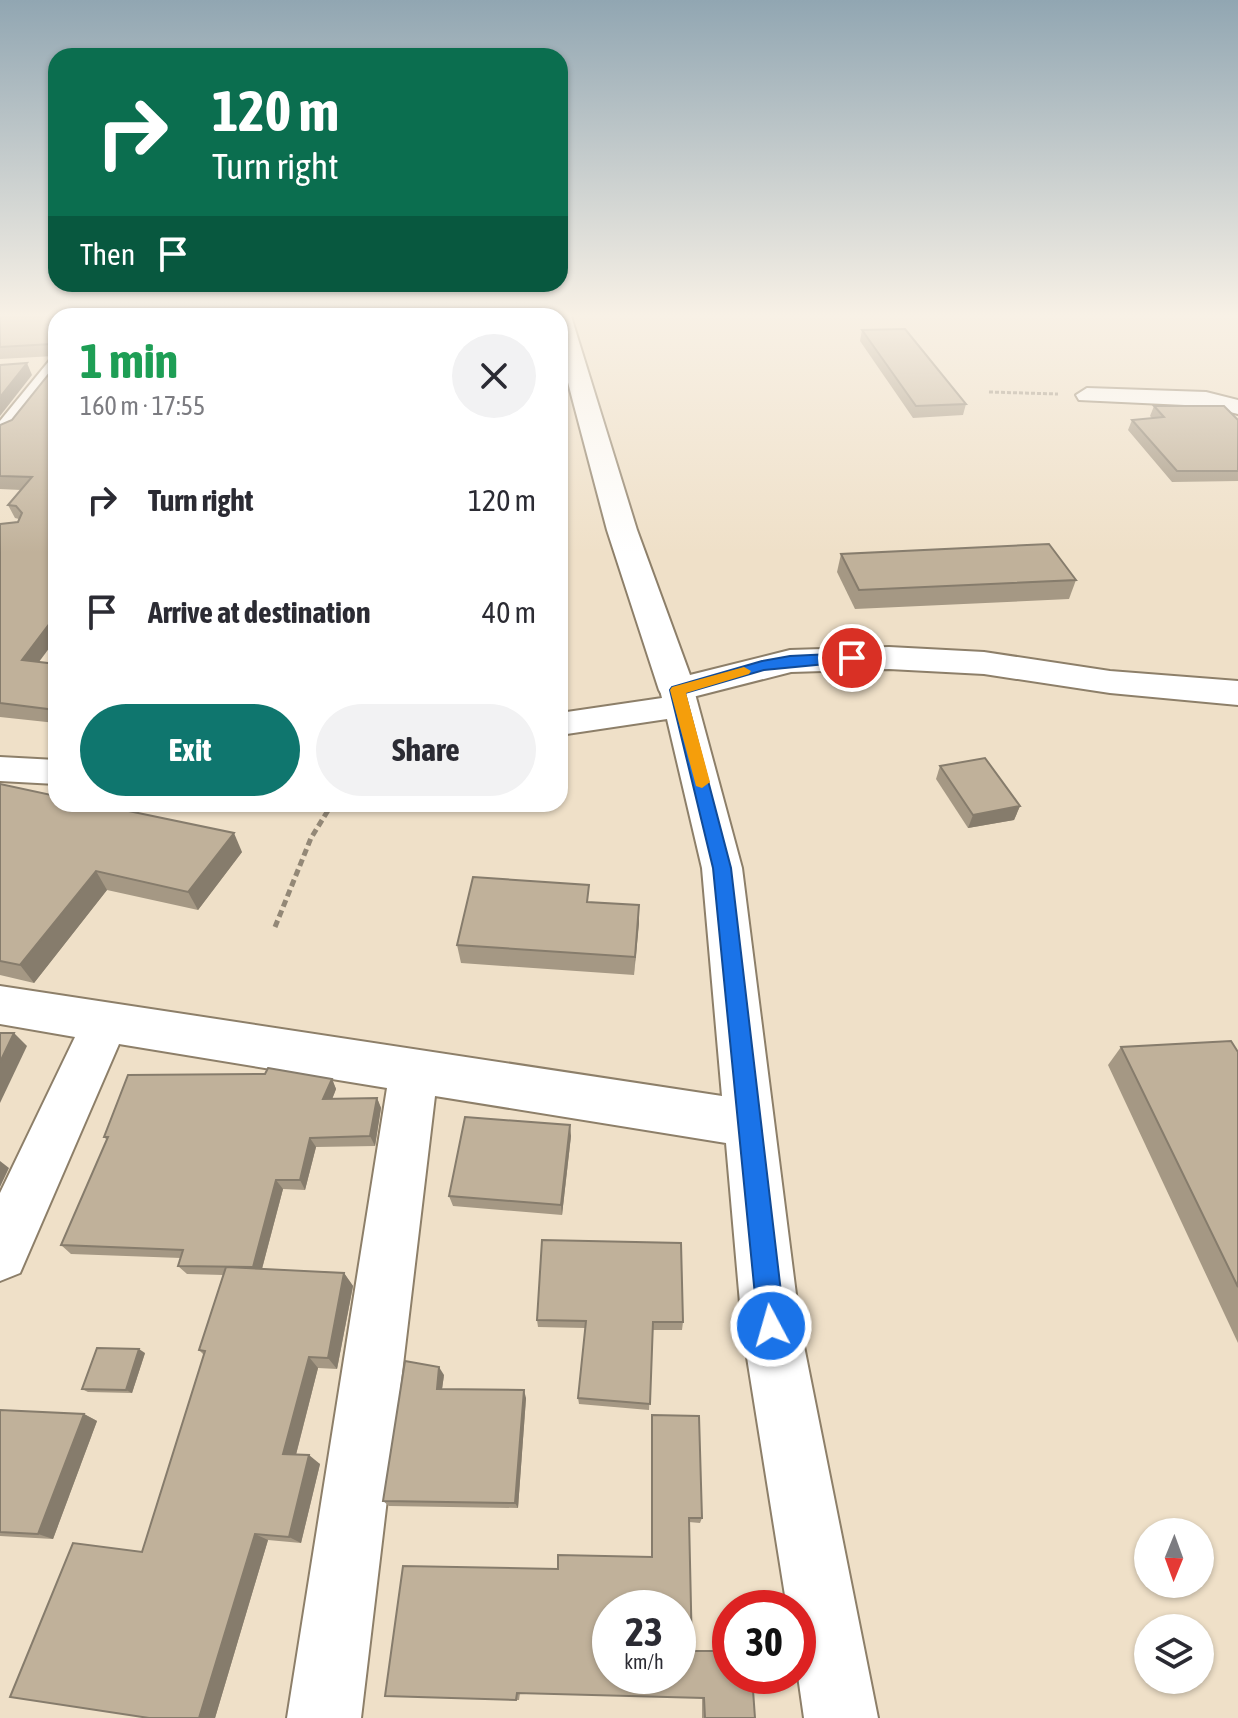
<!DOCTYPE html>
<html lang="en">
<head>
<meta charset="utf-8">
<style>
  :root { --surface:#fff; --page:#f2f2f3; --text:#2b2b33; --muted:#7c7c81; --accent:#0f766e }
  body { margin:0; font-family:"Asap Condensed",sans-serif; background:var(--page); color:var(--text); height:100vh; display:flex; flex-direction:column; font-size:30px; white-space:nowrap }
  * { box-sizing:border-box; margin:0 }
  p { font-size:26px; color:var(--muted) }
  .icon { flex:none; width:44px; height:44px; fill:none; stroke:currentColor; stroke-width:2; stroke-linecap:round; stroke-linejoin:round }
  .map { position:relative; flex:1; overflow:hidden }
  .panel { position:absolute; left:48px; top:308px; width:520px; height:504px; display:flex; flex-direction:column; background:var(--surface); border-radius:24px; box-shadow:0 2px 6px #0004 }
  .panel>* { flex:none }
  .guide { position:absolute; left:48px; top:48px; width:520px; height:244px; border-radius:24px; box-shadow:0 2px 6px #0004; background:#0b6e4f; color:#fff; overflow:hidden }
  .needle { width:52px; rotate:181deg }
  .buttons { position:absolute; left:1134px; top:1518px; display:grid; gap:16px }
  .buttons a { display:grid; place-items:center; width:80px; height:80px; border-radius:50%; background:var(--surface); box-shadow:0 2px 6px #0004; font-size:40px }
  .speed { position:absolute; left:592px; top:1590px; display:flex; gap:16px; font-size:40px; font-weight:700; text-align:center }
  .speed>* { display:grid; place-content:center; width:104px; height:104px; border-radius:50%; background:var(--surface); box-shadow:0 2px 6px #0004; line-height:1 }
  .speed small { font-size:20px; font-weight:400 }
  .speed .limit { border:12px solid #d22; background:#fff; color:#111 }
  .pin { position:absolute; display:grid; place-items:center; width:68px; height:68px; color:#fff; margin:-34px; border:4px solid #fff; border-radius:50%; box-shadow:0 2px 8px #0007 }
  .me { position:absolute; width:88px; margin:-44px; rotate:354deg; stroke-linejoin:round; filter:drop-shadow(0 0 6px #0008) }
  .turn { display:flex; align-items:center; gap:28px; height:168px; padding:0 32px; font-size:36px }
  .turn .icon { width:104px; height:104px; stroke-width:2.5 }
  .turn b { display:block; font-size:56px; line-height:68px }
  .then { display:flex; align-items:center; height:76px; padding:0 32px; background:#0003; gap:16px; font-size:30px }
  .round { display:grid; place-items:center; flex:none; width:84px; height:84px; border-radius:42px; background:var(--page) }
  .overview { display:flex; align-items:center; justify-content:space-between; height:136px; padding:0 32px }
  h1 { font-size:48px; font-weight:700; line-height:60px; color:#1e9e55 }
  .cta { display:flex; gap:16px; margin-top:auto; padding:16px 32px }
  .cta a { flex:1; height:92px; border-radius:48px; background:var(--accent); color:#fff; font-size:32px; font-weight:700; line-height:92px; text-align:center }
  .cta a+a { background:var(--page); color:var(--text) }
  ul { padding:0; list-style:none }
  li { display:flex; align-items:center; gap:24px; height:112px; padding:0 32px }
  li div { flex:1 }
  li b { display:block; font-size:30px }
  li em { font-style:normal }
  .map>svg:first-child { display:block }
</style>
</head>
<body>
<div class="map">
<svg width="1238" height="1718" viewBox="0 0 1238 1718">
  <rect width="100%" height="100%" fill="#efe0c8"/>
  <g fill="none" stroke-linecap="round" stroke-linejoin="round">
    <defs>
      <g id="minor">
        <path d="M 56,359 L 56,379 L 16,431 L 0,437 L 0,421 L 49,361 Z"/>
        <path d="M 1087,388 L 1206,392 L 1238,400 L 1238,414 L 1206,406 L 1079,400 L 1076,395 Z"/>
        <path d="M 677,680 L 689,683 L 694,690 L 742,868 L 800,1326 L 878,1718 L 804,1718 L 798,1676 L 798,1608 L 787,1608 L 742,1326 L 726,1143 L 435,1096 L 361,1718 L 287,1718 L 387,1088 L 119,1044 L 20,1273 L 0,1281 L 0,1193 L 75,1037 L 0,1024 L 0,986 L 722,1096 L 702,868 L 667,719 L 560,735 L 560,713 L 662,698 L 660,690 L 665,683 Z"/>
        <path d="M 0,757 L 56,760 L 56,784 L 0,781 Z"/>
      </g>
      <path id="tertiary" d="M 550,313 L 570,313 L 637,530 L 690,675 L 790,650 L 889,647 L 984,652 L 1110,671 L 1238,681 L 1238,705 L 1110,693 L 984,674 L 889,669 L 791,672 L 677,701 L 664,698 L 659,690 L 607,530 L 560,352 L 560,316 L 550,316 Z"/>
    </defs>
    <!-- minor casing -->
    <use href="#minor" stroke="#8d7f69" stroke-width="4"/>
    <!-- tertiary casing -->
    <use href="#tertiary" stroke="#8d7f69" stroke-width="4"/>
    <!-- path-far1 -->
    <path stroke="#938877" stroke-width="3" stroke-dasharray="4 2" stroke-linecap="butt" d="M 989,392 L 1058,394"/>
    <!-- path -->
    <path stroke="#938877" stroke-width="5" stroke-dasharray="7 4" stroke-linecap="butt" d="M 275,927 L 311,838 L 332,804"/>
    <!-- minor -->
    <use href="#minor" fill="#fff" fill-rule="evenodd"/>
    <!-- tertiary -->
    <use href="#tertiary" fill="#fff" fill-rule="evenodd"/>
  </g>
  <!-- wall -->
  <g fill="#a59884">
    <path d="M 0,313 L 299,313 L 297,316 L 56,316 L 39,662 L 56,664 L 56,723 L 0,717 L 0,524 L 18,522 L 19,519 L 15,518 L 8,505 L 21,490 L 0,489 L 0,425 L 12,420 L 53,369 L 54,356 L 0,359 Z"/>
    <path d="M 862,330 L 966,404 L 963,415 L 913,418 L 860,341 Z"/>
    <path d="M 1154,406 L 1238,420 L 1238,481 L 1172,482 L 1128,430 L 1132,420 L 1152,418 L 1150,416 Z"/>
    <path d="M 841,554 L 1076,580 L 1069,599 L 855,609 L 837,572 Z"/>
    <path d="M 940,766 L 1020,806 L 1014,820 L 968,828 L 936,779 Z"/>
    <path d="M 0,784 L 242,852 L 198,910 L 107,890 L 34,983 L 0,975 Z"/>
    <path d="M 590,902 L 639,905 L 634,975 L 461,963 L 457,945 Z"/>
    <path d="M 1121,1047 L 1238,1052 L 1238,1343 L 1108,1065 Z"/>
    <path d="M 332,1079 L 336,1089 L 332,1099 L 377,1098 L 381,1108 L 375,1146 L 316,1147 L 305,1190 L 283,1189 L 262,1269 L 344,1273 L 353,1286 L 337,1369 L 318,1368 L 296,1455 L 320,1464 L 301,1543 L 268,1540 L 215,1718 L 149,1718 L 142,1552 L 204,1355 L 199,1350 L 223,1275 L 187,1274 L 178,1266 L 181,1258 L 71,1254 L 61,1245 L 107,1140 L 104,1137 Z"/>
    <path d="M 571,1136 L 562,1215 L 453,1206 L 449,1196 Z"/>
    <path d="M 537,1320 L 683,1322 L 682,1330 L 653,1330 L 649,1410 L 579,1404 L 578,1398 L 585,1328 L 538,1327 Z"/>
    <path d="M 145,1353 L 132,1393 L 88,1392 L 82,1389 Z"/>
    <path d="M 444,1375 L 442,1389 L 526,1398 L 518,1508 L 389,1506 L 383,1501 Z"/>
    <path d="M 0,1410 L 84,1414 L 97,1421 L 53,1539 L 0,1536 Z"/>
    <path d="M 652,1415 L 702,1518 L 700,1523 L 689,1522 L 692,1651 L 755,1718 L 702,1718 L 702,1698 L 520,1693 L 519,1700 L 385,1696 L 652,1557 Z"/>
  </g>
  <!-- shaded-wall -->
  <g fill="#867c6c">
    <path d="M 290,313 L 299,313 L 297,316 L 288,316 Z"/>
    <path d="M 27,363 L 32,375 L 0,416 L 0,397 Z"/>
    <path d="M 56,615 L 56,639 L 30,674 L 22,660 Z"/>
    <path d="M 1020,806 L 1014,820 L 968,828 L 973,815 Z"/>
    <path d="M 234,833 L 242,852 L 198,910 L 188,892 Z"/>
    <path d="M 96,871 L 107,890 L 34,983 L 20,965 Z"/>
    <path d="M 639,905 L 639,924 L 634,975 L 635,957 Z"/>
    <path d="M 14,1033 L 27,1046 L 0,1103 L 0,1062 Z"/>
    <path d="M 332,1079 L 336,1089 L 328,1110 L 323,1099 Z"/>
    <path d="M 377,1098 L 381,1108 L 375,1146 L 370,1136 Z"/>
    <path d="M 570,1125 L 571,1136 L 562,1215 L 561,1205 Z"/>
    <path d="M 310,1138 L 316,1147 L 305,1190 L 300,1180 Z"/>
    <path d="M 0,1161 L 9,1168 L 0,1187 Z"/>
    <path d="M 276,1180 L 283,1189 L 260,1276 L 253,1267 Z"/>
    <path d="M 344,1273 L 353,1286 L 337,1369 L 328,1358 Z"/>
    <path d="M 139,1349 L 145,1353 L 132,1393 L 126,1390 Z"/>
    <path d="M 309,1357 L 318,1368 L 294,1462 L 283,1454 Z"/>
    <path d="M 439,1367 L 444,1375 L 441,1396 L 437,1389 Z"/>
    <path d="M 524,1390 L 526,1398 L 518,1508 L 515,1503 Z"/>
    <path d="M 84,1414 L 97,1421 L 53,1539 L 38,1534 Z"/>
    <path d="M 309,1455 L 320,1464 L 301,1543 L 289,1537 Z"/>
    <path d="M 255,1534 L 268,1540 L 215,1718 L 199,1718 Z"/>
  </g>
  <!-- building -->
  <g fill="#c0b19a" stroke="#867c6c" stroke-width="2" fill-rule="evenodd">
    <path d="M 0,313 L 290,313 L 288,316 L 56,316 L 56,615 L 22,660 L 56,664 L 56,710 L 0,703 L 0,524 L 18,522 L 22,513 L 16,506 L 8,505 L 32,477 L 0,476 L 0,425 L 12,420 L 53,369 L 54,347 L 51,344 L 0,347 Z"/>
    <path d="M 397,313 L 546,313 L 546,316 L 396,316 Z"/>
    <path d="M 905,329 L 966,404 L 916,406 L 862,330 Z"/>
    <path d="M 27,363 L 0,397 L 0,365 Z"/>
    <path d="M 1154,406 L 1224,406 L 1238,420 L 1238,471 L 1177,471 L 1132,420 L 1164,417 Z"/>
    <path d="M 1049,544 L 1076,580 L 859,590 L 841,554 Z"/>
    <path d="M 985,758 L 1020,806 L 973,815 L 940,766 Z"/>
    <path d="M 0,784 L 56,796 L 56,804 L 95,804 L 234,833 L 188,892 L 96,871 L 20,965 L 0,961 Z"/>
    <path d="M 473,877 L 589,885 L 587,902 L 639,905 L 635,957 L 457,945 Z"/>
    <path d="M 0,1033 L 14,1033 L 0,1062 Z"/>
    <path d="M 1231,1041 L 1238,1052 L 1238,1287 L 1121,1047 Z"/>
    <path d="M 268,1068 L 332,1079 L 323,1099 L 377,1098 L 370,1136 L 310,1138 L 300,1180 L 276,1180 L 253,1267 L 178,1266 L 183,1250 L 61,1245 L 108,1137 L 104,1137 L 128,1075 L 265,1074 Z"/>
    <path d="M 465,1117 L 570,1125 L 561,1205 L 449,1196 Z"/>
    <path d="M 542,1240 L 681,1243 L 683,1322 L 653,1322 L 650,1404 L 578,1398 L 586,1321 L 537,1320 Z"/>
    <path d="M 226,1267 L 344,1273 L 328,1358 L 309,1357 L 283,1454 L 309,1455 L 289,1537 L 255,1534 L 199,1718 L 149,1718 L 10,1697 L 73,1543 L 142,1552 L 205,1351 L 199,1350 Z"/>
    <path d="M 97,1348 L 139,1349 L 126,1390 L 82,1389 Z"/>
    <path d="M 405,1361 L 439,1367 L 437,1389 L 524,1390 L 515,1503 L 383,1501 Z"/>
    <path d="M 0,1410 L 84,1414 L 38,1534 L 0,1532 Z"/>
    <path d="M 652,1415 L 699,1416 L 702,1518 L 689,1518 L 692,1651 L 730,1651 L 730,1676 L 752,1676 L 755,1718 L 705,1718 L 704,1698 L 517,1693 L 516,1700 L 385,1696 L 403,1566 L 558,1569 L 558,1555 L 652,1557 ZM 610,1608 L 678,1608 L 678,1676 L 610,1676 Z"/>
  </g>
  <!-- sky -->
  <linearGradient id="sky" x2="0" y2="1"><stop stop-color="#91a6b2"/><stop offset="0.57" stop-color="#f8f1e6"/><stop offset="1" stop-color="#f8f1e6" stop-opacity="0"/></linearGradient>
  <rect width="1238" height="553" fill="url(#sky)"/>
  <!-- route -->
  <path fill="#1a73e8" stroke="#114b97" stroke-width="2" d="M 852,653 L 859,658 L 857,661 L 764,670 L 685,693 L 731,868 L 785,1326 L 781,1335 L 771,1339 L 762,1335 L 758,1326 L 713,868 L 670,690 L 672,687 L 762,661 L 790,656 Z"/>
  <!-- slow -->
  <path fill="#f59e0b" d="M 744,667 L 751,671 L 749,674 L 686,693 L 710,782 L 702,788 L 696,786 L 670,690 L 672,687 Z"/>
</svg>
<div class="buttons">
<a><svg class="needle" viewBox="-14 -14 28 28"><path d="M0-13l5 13h-10z" fill="#e53935"/><path d="M0 13l5-13h-10z" fill="#7c7c81"/></svg></a>
<a><svg class="icon" aria-label="layers" viewBox="0 0 24 24"><path d="M12 4l9 5-9 5-9-5zM3 14l9 5 9-5"/></svg></a>
</div>
<div class="speed"><div>23<small>km/h</small></div><div class="limit">30</div></div>
<div class="pin" style="left:852px;top:658px;background:#d93025"><svg class="icon" aria-label="arrive" viewBox="0 0 24 24"><path d="M6 21V4h12l-3 4 3 4H6"/></svg></div>
<svg class="me" style="left:771px;top:1326px" viewBox="-20 -20 40 40"><circle r="17" fill="#1a73e8" stroke="#fff" stroke-width="3"/><path d="M0-11L8 9 0 5-8 9z" fill="#fff"/></svg>
<div class="guide">
<div class="turn"><svg class="icon" aria-label="right" viewBox="0 0 24 24"><path d="M7 20v-9h11M14 6l5 5-5 5"/></svg><div><b>120 m</b>Turn right</div></div>
<div class="then">Then<svg class="icon" aria-label="arrive" viewBox="0 0 24 24"><path d="M6 21V4h12l-3 4 3 4H6"/></svg></div>
</div>
<section class="panel">
<div class="overview"><div><h1>1 min</h1><p>160 m · 17:55</p></div><a class="round"><svg class="icon" aria-label="close" viewBox="0 0 24 24"><path d="M6 6l12 12M18 6L6 18"/></svg></a></div>
<ul>
<li><svg class="icon" aria-label="right" viewBox="0 0 24 24"><path d="M7 20v-9h11M14 6l5 5-5 5"/></svg><div><b>Turn right</b></div><em>120 m</em></li>
<li><svg class="icon" aria-label="arrive" viewBox="0 0 24 24"><path d="M6 21V4h12l-3 4 3 4H6"/></svg><div><b>Arrive at destination</b></div><em>40 m</em></li>
</ul>
<div class="cta"><a>Exit</a><a>Share</a></div>
</section>
</div>
</body>
</html>
